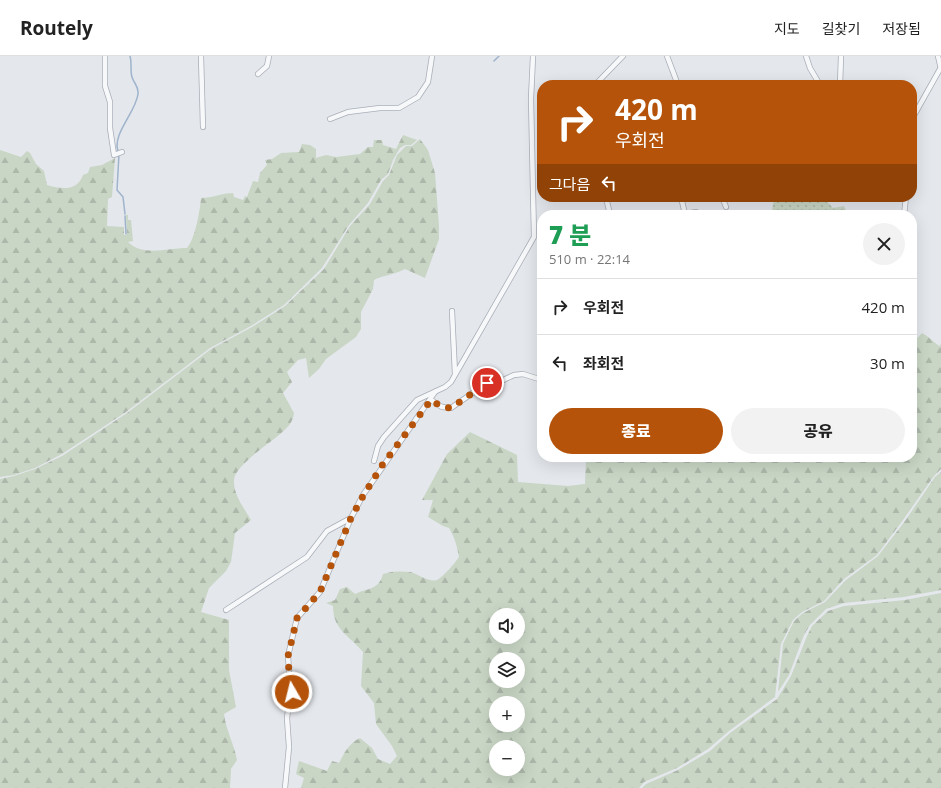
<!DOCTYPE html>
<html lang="ko">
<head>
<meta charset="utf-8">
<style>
  :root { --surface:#fff; --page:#f2f2f2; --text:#222; --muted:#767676; --line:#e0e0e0; --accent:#b45309 }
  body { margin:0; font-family:"Open Sans","Noto Sans KR",sans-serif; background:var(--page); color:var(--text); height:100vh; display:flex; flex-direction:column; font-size:15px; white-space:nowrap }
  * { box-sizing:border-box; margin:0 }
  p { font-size:13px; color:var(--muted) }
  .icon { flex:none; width:22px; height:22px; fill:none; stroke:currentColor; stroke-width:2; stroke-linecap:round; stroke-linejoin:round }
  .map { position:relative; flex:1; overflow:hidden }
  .side { position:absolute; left:537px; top:154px; width:380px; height:252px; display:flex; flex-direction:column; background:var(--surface); border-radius:16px; box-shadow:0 4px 16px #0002 }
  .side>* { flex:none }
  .top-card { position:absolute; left:537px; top:24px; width:380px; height:122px; border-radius:16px; box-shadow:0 4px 16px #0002; background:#b45309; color:#fff; overflow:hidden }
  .fabs { position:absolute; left:489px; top:552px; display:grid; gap:8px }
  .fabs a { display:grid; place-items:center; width:36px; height:36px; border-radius:50%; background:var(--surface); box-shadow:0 4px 16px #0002; font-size:20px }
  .pin { position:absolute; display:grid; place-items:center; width:34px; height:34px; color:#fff; margin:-17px; border:2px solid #fff; border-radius:50%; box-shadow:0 1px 4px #0007 }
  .me { position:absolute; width:44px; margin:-22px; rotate:352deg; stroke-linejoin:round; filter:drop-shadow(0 0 3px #0008) }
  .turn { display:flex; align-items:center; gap:14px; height:84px; padding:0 12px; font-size:18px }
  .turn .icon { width:52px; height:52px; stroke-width:2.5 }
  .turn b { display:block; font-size:28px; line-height:34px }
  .then { display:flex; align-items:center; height:38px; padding:0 12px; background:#0003; gap:8px; font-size:15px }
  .round { display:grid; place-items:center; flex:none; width:42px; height:42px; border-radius:21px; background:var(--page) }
  .overview { display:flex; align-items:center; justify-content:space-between; height:68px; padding:0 12px }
  h1 { font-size:24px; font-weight:800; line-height:30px; color:#1e9e55 }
  .cta { display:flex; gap:8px; margin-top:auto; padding:8px 12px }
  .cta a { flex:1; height:46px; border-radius:24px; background:var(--accent); color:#fff; font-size:16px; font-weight:800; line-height:46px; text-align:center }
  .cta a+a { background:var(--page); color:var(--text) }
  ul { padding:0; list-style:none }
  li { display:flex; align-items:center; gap:12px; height:56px; padding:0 12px; border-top:1px solid var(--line) }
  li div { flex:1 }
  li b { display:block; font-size:15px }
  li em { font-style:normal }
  header { display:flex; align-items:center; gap:24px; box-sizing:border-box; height:56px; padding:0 20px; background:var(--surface); border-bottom:1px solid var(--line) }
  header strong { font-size:19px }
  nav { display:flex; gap:22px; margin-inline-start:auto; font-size:14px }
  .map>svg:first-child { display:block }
</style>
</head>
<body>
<header>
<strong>Routely</strong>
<nav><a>지도</a><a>길찾기</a><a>저장됨</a></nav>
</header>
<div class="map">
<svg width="941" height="732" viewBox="0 0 941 732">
  <defs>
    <pattern id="grass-dots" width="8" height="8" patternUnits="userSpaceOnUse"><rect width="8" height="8" fill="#c9d6c5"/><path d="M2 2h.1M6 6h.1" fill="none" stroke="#adb8ab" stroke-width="1.8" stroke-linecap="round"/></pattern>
    <pattern id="forest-firs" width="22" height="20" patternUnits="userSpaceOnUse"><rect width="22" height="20" fill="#c9d6c5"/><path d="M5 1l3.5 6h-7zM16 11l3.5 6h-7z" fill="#adb8ab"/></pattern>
  </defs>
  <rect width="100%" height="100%" fill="#e4e7ec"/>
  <!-- grass -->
  <path fill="url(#grass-dots)" d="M 781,141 L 823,141 L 833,152 L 844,150 L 848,159 L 775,159 L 772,157 L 773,147 Z"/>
  <!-- forest -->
  <g fill="url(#forest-firs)" fill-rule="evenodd">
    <path d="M 403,79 L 417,84 L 411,89 L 405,89 L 400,92 L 393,104 L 388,118 L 381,124 L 368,147 L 349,169 L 322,212 L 284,249 L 251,270 L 210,292 L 126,356 L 62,398 L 35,412 L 14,419 L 0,421 L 0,94 L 21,101 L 27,95 L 30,97 L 36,108 L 44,115 L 47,129 C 61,133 77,136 83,119 L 88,117 L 90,111 L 102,109 L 115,102 L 112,141 L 108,143 L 107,170 L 124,171 L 124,179 L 127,179 L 126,159 L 128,159 L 128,164 L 131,164 L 133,185 L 128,186 C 143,201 168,192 187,192 C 195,183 200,155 201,142 C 212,142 223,137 233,137 L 234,141 L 243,144 L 245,140 L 247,141 L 253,125 L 258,126 L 260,117 L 267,109 L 265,104 L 272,103 L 281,97 L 299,96 L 302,88 L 310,89 L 316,93 L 316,102 L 326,99 L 336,101 L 360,98 L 368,91 L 373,91 L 374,84 L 382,84 L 383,89 L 396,93 Z"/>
    <path d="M 420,83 L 428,94 L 435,117 L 439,170 L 439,183 L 425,222 L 405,213 C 394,219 383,219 374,224 L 373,233 L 361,256 L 361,273 L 356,281 L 326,303 L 319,313 L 309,322 L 306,302 L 298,304 L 287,316 L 292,326 L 283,337 L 294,357 C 293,367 287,372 279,379 C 268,388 234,411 234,424 C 233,438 244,452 251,464 L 235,477 L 231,506 L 226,515 L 209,532 L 201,556 L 229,564 L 229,614 L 236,651 L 224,658 C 226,674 234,688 237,704 L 231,713 L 230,732 L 0,732 L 0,423 L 14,420 L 35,413 L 62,400 L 127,357 L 211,293 L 252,271 L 285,250 L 324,213 L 350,170 L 370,148 L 383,125 L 389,119 L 397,99 L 406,90 L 412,90 Z"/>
    <path d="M 922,277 C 929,280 936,289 940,290 L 941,287 L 941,413 L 934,420 L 903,464 L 877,499 L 844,523 L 824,545 L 802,556 L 793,564 L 781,588 L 775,641 L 729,675 L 708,693 L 677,712 L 644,726 L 639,732 L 301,732 L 304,722 L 296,718 L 299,705 L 327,715 L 332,705 L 339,707 C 345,696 348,688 360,682 L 372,692 L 378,703 L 390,708 L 397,700 L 392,690 L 376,668 L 374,647 L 361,630 L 363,596 C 349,579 333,574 333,550 L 326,547 L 335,544 L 340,533 L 347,531 L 355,538 C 368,532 379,534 383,518 C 392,515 400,515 410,516 C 418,518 430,527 437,524 C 443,521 455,507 459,501 C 457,490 455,482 449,472 L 443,470 L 428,461 L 433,444 L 422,444 L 447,398 L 470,376 L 517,399 L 518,426 L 568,430 L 585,428 L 586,401 L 912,401 L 912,288 ZM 496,559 L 518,559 L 518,581 L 496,581 ZM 496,603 L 518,603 L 518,625 L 496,625 ZM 496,647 L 518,647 L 518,669 L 496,669 ZM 496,691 L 518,691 L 518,713 L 496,713 Z"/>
    <path d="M 941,416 L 941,534 L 904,541 L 844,547 L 826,553 L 810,569 L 804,579 L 789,619 L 778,636 L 783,588 L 794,565 L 803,557 L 825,546 L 846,524 L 878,500 L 905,465 L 935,421 Z"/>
    <path d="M 941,537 L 941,732 L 642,732 L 646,728 L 678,714 L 710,695 L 730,677 L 777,643 L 791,620 L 807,580 L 812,570 L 828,555 L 844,550 L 905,544 Z"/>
  </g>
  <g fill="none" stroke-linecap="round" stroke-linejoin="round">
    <!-- stream -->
    <g stroke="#9fb4cc" stroke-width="1.5">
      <path d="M 494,5 L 499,0"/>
      <path d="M 118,95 C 112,78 136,56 138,38 C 139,30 134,28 132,21 C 130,15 132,7 130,0"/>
      <path d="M 119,98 L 117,134 L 123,141 L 125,158"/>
      <path d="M 125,160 L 126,178"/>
    </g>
    <defs>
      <g id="street">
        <path d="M 105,0 L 105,30 L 110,46 L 110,72 L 114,99 L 122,96"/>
        <path d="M 201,0 L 203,71"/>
        <path d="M 667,0 L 678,29"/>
        <path d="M 806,0 L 810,12 L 820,29"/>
        <path d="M 938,0 L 941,13"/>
        <path d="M 258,18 L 267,10 L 269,0"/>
        <path d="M 595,29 L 623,0"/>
        <path d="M 840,29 L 841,0"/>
        <path d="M 330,63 L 348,56 L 380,52 L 399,52 L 418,41 L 428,26 L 432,0"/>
        <path d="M 912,63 L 940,13"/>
        <path d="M 606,141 L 610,159"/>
        <path d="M 681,141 L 685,158 L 696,156"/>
        <path d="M 722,141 L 726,151"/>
        <path d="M 904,159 L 906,141"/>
        <path d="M 452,255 L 455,318"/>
        <path d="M 431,344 L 442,351 L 451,352 L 487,327 L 499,326 L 514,319 L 523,318 L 542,324"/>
        <path d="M 374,405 L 378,390 L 384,381 L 417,344 L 445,331 L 451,326 L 534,181 L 531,43 L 533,0"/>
        <path d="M 226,554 L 307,501 L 327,475 L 351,462"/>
        <path d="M 285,732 L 289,691 L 287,662 L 292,625 L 289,616 L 288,600 L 297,562 L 320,536 L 351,462 L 363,439 L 435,336"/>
      </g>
    </defs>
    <!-- street casing -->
    <use href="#street" stroke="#a9aeb7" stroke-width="6"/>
    <!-- street -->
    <use href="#street" stroke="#f7f8fa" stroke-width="4.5"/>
  </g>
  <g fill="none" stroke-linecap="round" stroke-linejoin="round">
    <!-- route -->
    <path stroke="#b45309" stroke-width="7" stroke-dasharray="0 12.6" d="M 292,636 L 292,626 L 289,616 L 288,600 L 297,562 L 320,536 L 351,462 L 363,440 L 383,408 L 431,344 L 442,351 L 451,352 L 487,327"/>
  </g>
</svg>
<div class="fabs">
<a><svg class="icon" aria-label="sound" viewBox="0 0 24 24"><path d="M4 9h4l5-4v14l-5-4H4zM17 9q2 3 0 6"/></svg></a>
<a><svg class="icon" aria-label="layers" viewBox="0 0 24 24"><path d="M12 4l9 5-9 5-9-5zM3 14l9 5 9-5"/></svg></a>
<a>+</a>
<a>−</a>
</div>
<div class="pin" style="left:487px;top:327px;background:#d93025"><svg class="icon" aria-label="arrive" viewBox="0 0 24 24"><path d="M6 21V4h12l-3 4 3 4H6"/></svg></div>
<svg class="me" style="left:292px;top:636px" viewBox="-20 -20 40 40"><circle r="17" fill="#b45309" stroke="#fff" stroke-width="3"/><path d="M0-11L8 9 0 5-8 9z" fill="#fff"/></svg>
<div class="top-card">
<div class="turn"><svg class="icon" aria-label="right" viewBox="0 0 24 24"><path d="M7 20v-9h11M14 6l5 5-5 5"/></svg><div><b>420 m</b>우회전</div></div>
<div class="then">그다음<svg class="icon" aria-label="left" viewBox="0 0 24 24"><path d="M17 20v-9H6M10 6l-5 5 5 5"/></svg></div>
</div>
<section class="side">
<div class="overview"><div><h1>7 분</h1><p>510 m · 22:14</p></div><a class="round"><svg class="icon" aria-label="close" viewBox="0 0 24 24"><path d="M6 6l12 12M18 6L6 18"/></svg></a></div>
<ul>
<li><svg class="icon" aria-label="right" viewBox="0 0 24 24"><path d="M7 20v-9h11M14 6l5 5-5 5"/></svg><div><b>우회전</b></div><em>420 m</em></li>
<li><svg class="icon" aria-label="left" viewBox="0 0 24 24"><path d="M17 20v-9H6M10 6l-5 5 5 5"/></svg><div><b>좌회전</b></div><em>30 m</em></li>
</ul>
<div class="cta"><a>종료</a><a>공유</a></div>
</section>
</div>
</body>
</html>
